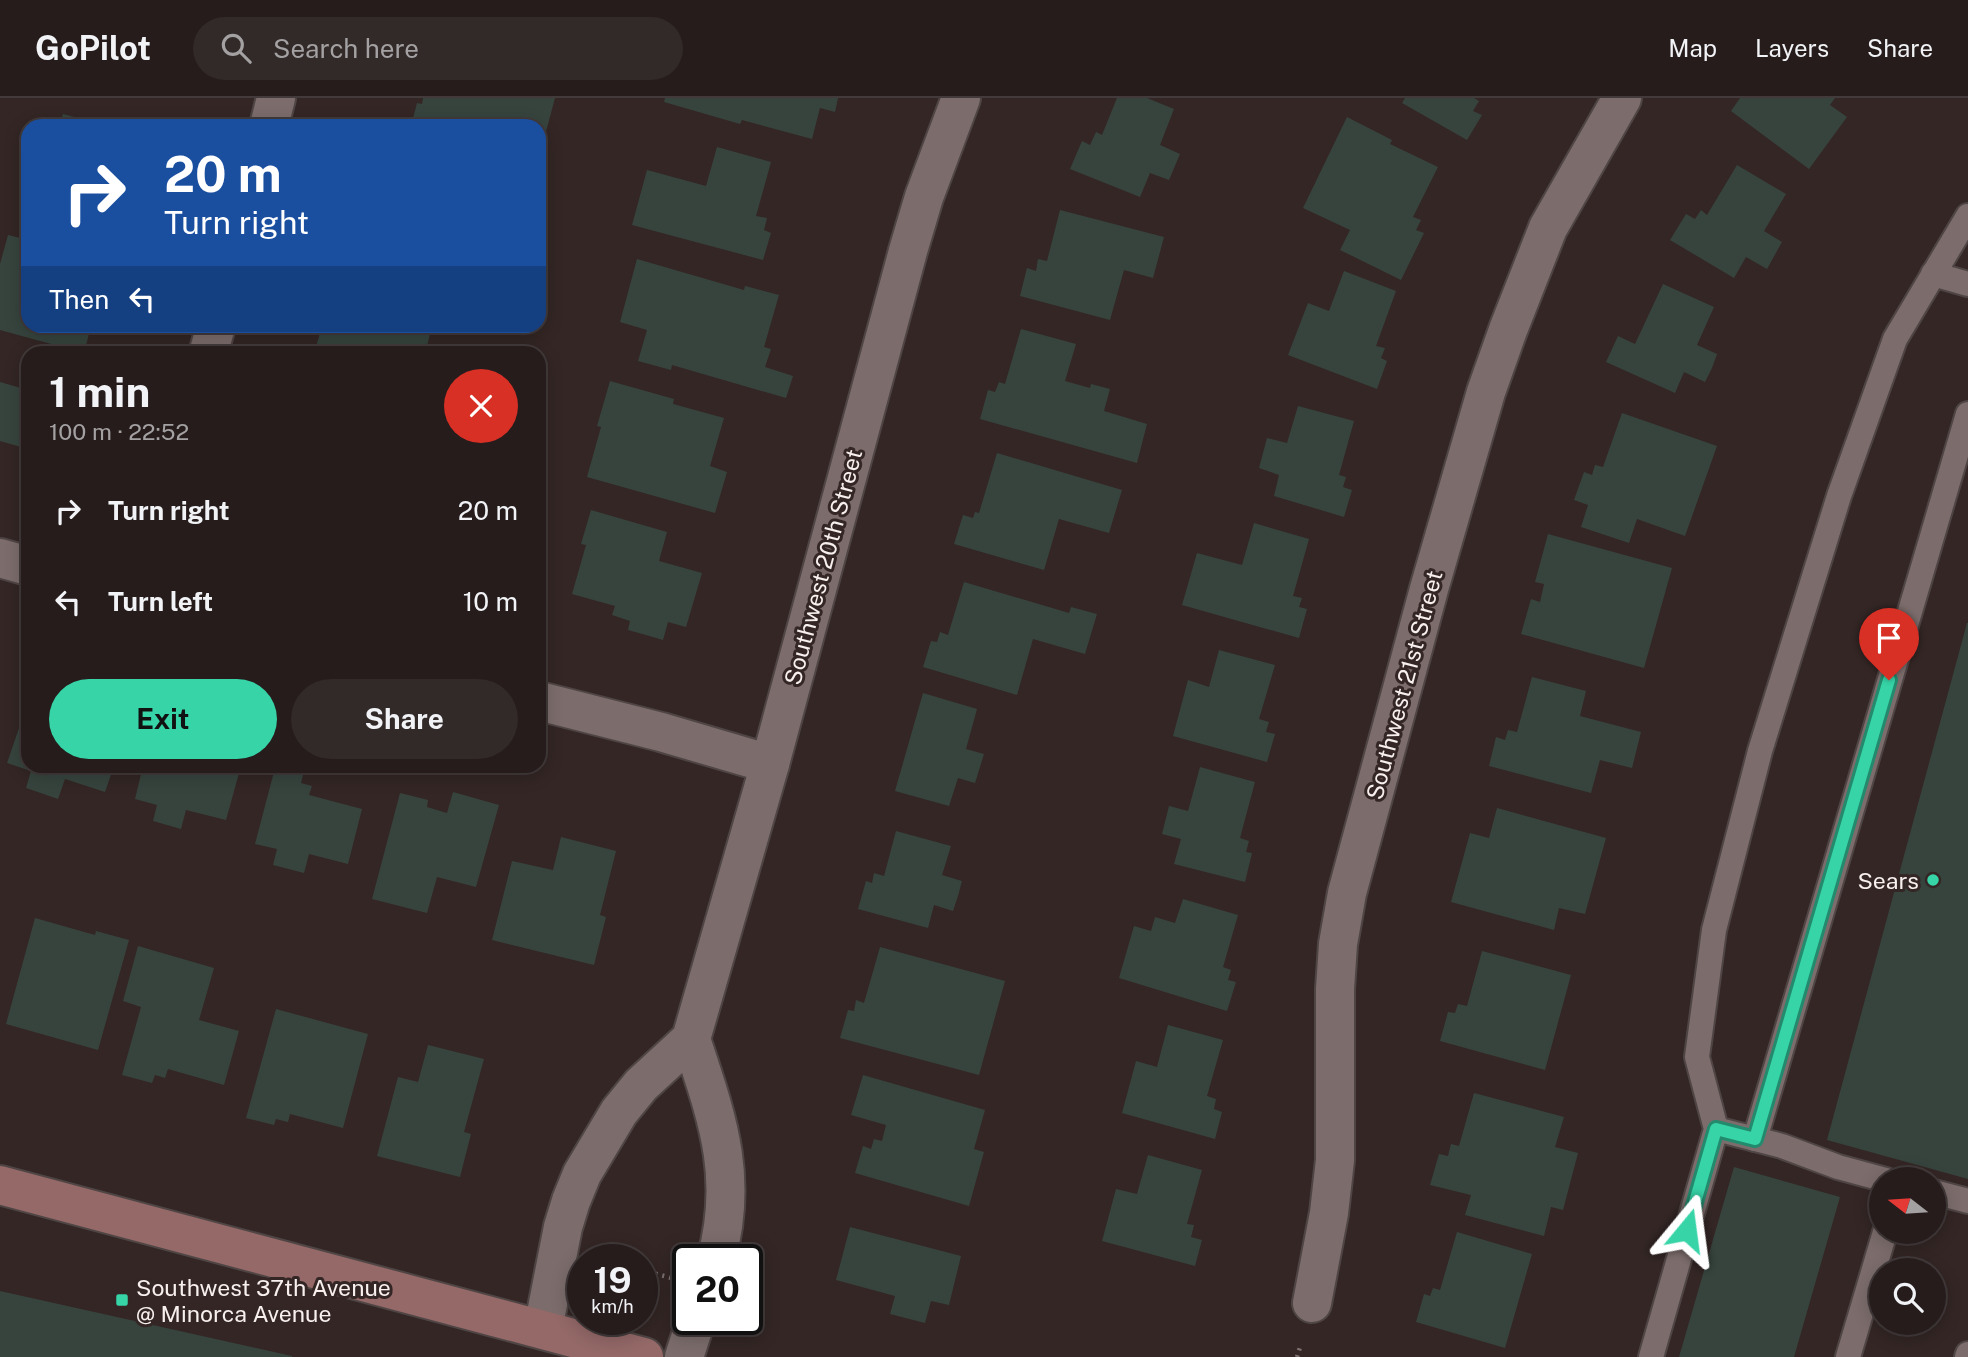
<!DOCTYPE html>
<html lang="en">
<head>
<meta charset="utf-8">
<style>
  :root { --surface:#261c1c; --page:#322929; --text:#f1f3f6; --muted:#a4a1a3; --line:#423a3b; --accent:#36d4a7 }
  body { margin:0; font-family:"Public Sans",sans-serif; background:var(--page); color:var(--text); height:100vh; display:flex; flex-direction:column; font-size:26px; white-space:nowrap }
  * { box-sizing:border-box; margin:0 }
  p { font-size:23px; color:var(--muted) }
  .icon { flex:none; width:38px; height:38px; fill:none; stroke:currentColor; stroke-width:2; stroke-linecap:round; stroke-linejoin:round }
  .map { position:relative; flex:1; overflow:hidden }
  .panel { position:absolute; left:21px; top:248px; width:525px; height:427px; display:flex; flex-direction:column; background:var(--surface); border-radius:21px; box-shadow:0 4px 18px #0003,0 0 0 2px var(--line) }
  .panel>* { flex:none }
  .top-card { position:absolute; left:21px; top:21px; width:525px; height:214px; border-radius:21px; box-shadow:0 4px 18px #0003,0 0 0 2px var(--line); background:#1a4fa0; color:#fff; overflow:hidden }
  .needle { width:46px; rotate:287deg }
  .tools { position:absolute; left:1869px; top:1069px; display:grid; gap:14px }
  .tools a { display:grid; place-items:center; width:77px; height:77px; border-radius:50%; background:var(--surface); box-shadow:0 4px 18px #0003,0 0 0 2px var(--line); font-size:35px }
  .speed { position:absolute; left:567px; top:1146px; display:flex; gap:14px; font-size:35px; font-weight:700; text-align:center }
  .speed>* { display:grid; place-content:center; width:91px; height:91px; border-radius:50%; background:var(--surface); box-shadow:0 4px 18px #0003,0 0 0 2px var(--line); line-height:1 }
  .speed small { font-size:18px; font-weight:400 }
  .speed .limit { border:4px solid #111; border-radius:10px; background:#fff; color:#111 }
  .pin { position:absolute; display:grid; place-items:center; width:60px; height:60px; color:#fff; margin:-72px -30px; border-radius:50% 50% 50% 0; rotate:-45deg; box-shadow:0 0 7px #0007 }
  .pin .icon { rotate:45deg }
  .me { position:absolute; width:77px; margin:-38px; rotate:16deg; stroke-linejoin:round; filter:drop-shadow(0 0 5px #0008) }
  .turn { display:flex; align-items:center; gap:24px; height:147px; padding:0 28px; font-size:32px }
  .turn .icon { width:91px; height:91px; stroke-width:2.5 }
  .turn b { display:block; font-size:49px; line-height:60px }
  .then { display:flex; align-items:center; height:66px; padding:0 28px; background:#0003; gap:14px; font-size:26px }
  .round { display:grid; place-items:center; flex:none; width:74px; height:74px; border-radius:37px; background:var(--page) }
  .summary { display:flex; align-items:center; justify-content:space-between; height:119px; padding:0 28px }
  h1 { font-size:42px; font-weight:700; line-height:52px }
  .button { display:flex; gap:14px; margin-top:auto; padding:14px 28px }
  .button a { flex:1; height:80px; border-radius:42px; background:var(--accent); color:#111; font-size:28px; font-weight:700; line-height:80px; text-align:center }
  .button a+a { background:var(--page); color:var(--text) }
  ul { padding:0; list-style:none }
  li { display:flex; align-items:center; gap:21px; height:91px; padding:0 28px }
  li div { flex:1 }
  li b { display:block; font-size:26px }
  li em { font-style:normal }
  header { display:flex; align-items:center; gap:42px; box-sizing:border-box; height:98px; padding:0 35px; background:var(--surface); border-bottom:2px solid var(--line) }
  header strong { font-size:33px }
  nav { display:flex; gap:38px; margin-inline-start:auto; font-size:24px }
  .search { width:490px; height:63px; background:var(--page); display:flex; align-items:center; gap:18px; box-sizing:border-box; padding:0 24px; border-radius:38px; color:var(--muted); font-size:26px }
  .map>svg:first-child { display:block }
</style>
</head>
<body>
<header>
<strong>GoPilot</strong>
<div class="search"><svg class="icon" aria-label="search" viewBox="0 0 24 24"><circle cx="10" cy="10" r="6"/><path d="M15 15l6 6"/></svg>Search here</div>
<nav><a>Map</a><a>Layers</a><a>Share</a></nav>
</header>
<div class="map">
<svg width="1968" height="1259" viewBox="0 0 1968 1259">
  <rect width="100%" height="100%" fill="#332625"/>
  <!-- building -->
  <g fill="#37443e">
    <path d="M 423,0 L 555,0 L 540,56 L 539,28 L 411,28 L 417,5 L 422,6 Z"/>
    <path d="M 665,0 L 838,0 L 835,14 L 820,10 L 812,41 L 742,22 L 740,26 L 664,4 Z"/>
    <path d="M 1117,0 L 1147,0 L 1174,11 L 1160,47 L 1180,56 L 1169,82 L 1150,75 L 1140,99 L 1070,71 L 1082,43 L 1090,47 L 1096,34 L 1102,37 Z"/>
    <path d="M 1405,0 L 1474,0 L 1479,3 L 1473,13 L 1482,17 L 1467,42 L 1402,5 Z"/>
    <path d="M 1740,0 L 1835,0 L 1830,7 L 1847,19 L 1809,71 L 1731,13 Z"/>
    <path d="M 63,16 L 104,27 L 104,28 L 59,28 Z"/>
    <path d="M 1347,19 L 1392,42 L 1390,46 L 1438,69 L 1413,119 L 1421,122 L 1416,132 L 1424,135 L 1401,182 L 1340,152 L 1350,132 L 1303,110 Z"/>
    <path d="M 717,49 L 771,64 L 756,118 L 767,120 L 764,132 L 771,135 L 763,162 L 632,127 L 647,72 L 706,88 Z"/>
    <path d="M 1737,67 L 1786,96 L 1764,133 L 1782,144 L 1767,171 L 1746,159 L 1734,180 L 1670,142 L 1686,116 L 1695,121 L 1701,112 L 1707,117 Z"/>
    <path d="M 1060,112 L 1164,139 L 1153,180 L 1124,172 L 1110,222 L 1020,198 L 1027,170 L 1036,173 L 1038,161 L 1047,163 Z"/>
    <path d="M 8,137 L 28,142 L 28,228 L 91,228 L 84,255 L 0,232 L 0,166 Z"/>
    <path d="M 637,161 L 744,192 L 745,188 L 779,197 L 764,249 L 771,251 L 765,269 L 793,278 L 786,300 L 672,267 L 671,272 L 638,263 L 647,232 L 620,224 Z"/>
    <path d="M 1344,173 L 1396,193 L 1376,248 L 1385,250 L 1381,260 L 1387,263 L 1377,291 L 1288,257 L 1308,205 L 1329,213 Z"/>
    <path d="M 1663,186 L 1714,209 L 1697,247 L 1717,256 L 1712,270 L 1705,284 L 1684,274 L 1675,295 L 1606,264 L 1618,238 L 1635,246 Z"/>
    <path d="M 322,228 L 432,228 L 425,256 L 314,256 Z"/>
    <path d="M 1021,231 L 1076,246 L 1065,283 L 1090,290 L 1091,286 L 1110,291 L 1104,313 L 1147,326 L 1137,365 L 980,321 L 988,292 L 995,294 L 999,284 L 1005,286 Z"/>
    <path d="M 610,283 L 674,301 L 673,306 L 724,320 L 710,368 L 727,374 L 715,415 L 587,379 L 601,329 L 597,328 Z"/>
    <path d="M 0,284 L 28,292 L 28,351 L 0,343 Z"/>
    <path d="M 1298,308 L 1354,323 L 1339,377 L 1346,379 L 1343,389 L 1352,392 L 1344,419 L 1274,398 L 1279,377 L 1259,370 L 1267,340 L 1287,345 Z"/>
    <path d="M 1622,315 L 1717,348 L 1685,438 L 1637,421 L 1629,445 L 1581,429 L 1588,407 L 1574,402 L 1584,374 L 1592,377 L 1595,367 L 1603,369 Z"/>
    <path d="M 997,355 L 1122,392 L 1109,435 L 1059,421 L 1044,472 L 954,446 L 963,417 L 973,420 L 975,414 L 979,415 Z"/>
    <path d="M 591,412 L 667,434 L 659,463 L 702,475 L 686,529 L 668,524 L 663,542 L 646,537 L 628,532 L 630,523 L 612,517 L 615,508 L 572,496 L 586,447 L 581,446 Z"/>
    <path d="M 1254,425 L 1309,441 L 1293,498 L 1302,500 L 1299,509 L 1307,511 L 1299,540 L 1182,507 L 1197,455 L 1242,467 Z"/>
    <path d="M 1548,436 L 1672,470 L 1644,570 L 1521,536 L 1531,501 L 1540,504 L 1544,486 L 1535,484 Z"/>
    <path d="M 964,484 L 1069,515 L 1071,509 L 1097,516 L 1085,556 L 1033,541 L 1017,597 L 923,569 L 931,543 L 937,544 L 940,534 L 948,537 Z"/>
    <path d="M 1967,525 L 1968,525 L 1968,1081 L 1827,1042 Z"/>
    <path d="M 1219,552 L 1275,567 L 1259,621 L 1269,624 L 1266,634 L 1275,636 L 1267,664 L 1173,638 L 1188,582 L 1209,589 Z"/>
    <path d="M 1532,579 L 1586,593 L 1580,618 L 1641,634 L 1632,670 L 1600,662 L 1591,695 L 1489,668 L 1496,639 L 1505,642 L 1508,632 L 1517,634 Z"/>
    <path d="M 923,595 L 977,611 L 966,651 L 984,656 L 975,685 L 958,680 L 949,708 L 895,693 Z"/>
    <path d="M 28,604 L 28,668 L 114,668 L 105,694 L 65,681 L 58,701 L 26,690 L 31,673 L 7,665 Z"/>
    <path d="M 143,668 L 241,668 L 226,722 L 186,712 L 181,731 L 153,723 L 157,707 L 135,701 Z"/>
    <path d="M 1200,669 L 1255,684 L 1240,740 L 1249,743 L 1246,754 L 1252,755 L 1245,784 L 1174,766 L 1181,741 L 1162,736 L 1169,708 L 1188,713 Z"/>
    <path d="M 275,670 L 303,677 L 301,685 L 312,688 L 309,697 L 362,711 L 348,766 L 309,756 L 304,775 L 273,767 L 277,751 L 255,746 Z"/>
    <path d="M 453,694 L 499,707 L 476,789 L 437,779 L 427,815 L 372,801 L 400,695 L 428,702 L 427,709 L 447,715 Z"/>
    <path d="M 1497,710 L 1606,740 L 1585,816 L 1559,810 L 1554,832 L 1451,804 L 1470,735 L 1489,740 Z"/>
    <path d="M 896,733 L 951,748 L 942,777 L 962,783 L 958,798 L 953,813 L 934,807 L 928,830 L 858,811 L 866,783 L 872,785 L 874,775 L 884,778 Z"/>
    <path d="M 561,739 L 616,753 L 600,817 L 606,819 L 594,867 L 492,842 L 512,763 L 553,772 Z"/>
    <path d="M 1183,801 L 1238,817 L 1223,869 L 1231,872 L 1228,882 L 1236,884 L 1227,913 L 1119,880 L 1134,828 L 1151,833 L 1155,819 L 1175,825 Z"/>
    <path d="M 35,820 L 95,837 L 96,833 L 129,842 L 98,952 L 6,926 Z"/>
    <path d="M 138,848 L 214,870 L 199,922 L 239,933 L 224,987 L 168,971 L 165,980 L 155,977 L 152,985 L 122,977 L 141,909 L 123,903 Z"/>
    <path d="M 880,849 L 1005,883 L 979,977 L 840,940 L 848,912 L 854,913 L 856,902 L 864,905 Z"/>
    <path d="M 1482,853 L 1571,877 L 1545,972 L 1440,943 L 1448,914 L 1455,915 L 1458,906 L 1467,908 Z"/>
    <path d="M 276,911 L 368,936 L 343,1030 L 290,1016 L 288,1024 L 276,1021 L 274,1027 L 246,1020 Z"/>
    <path d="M 1168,927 L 1223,942 L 1207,998 L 1216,1001 L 1214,1011 L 1222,1014 L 1215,1041 L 1122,1015 L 1136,963 L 1157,969 Z"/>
    <path d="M 428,947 L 484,961 L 464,1034 L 471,1036 L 460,1079 L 377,1058 L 398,979 L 418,984 Z"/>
    <path d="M 863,977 L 985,1012 L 974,1051 L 984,1054 L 969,1108 L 855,1075 L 863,1048 L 871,1051 L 874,1041 L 882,1043 L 886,1027 L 851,1017 Z"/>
    <path d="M 1474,995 L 1564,1019 L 1555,1049 L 1578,1055 L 1563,1112 L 1551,1109 L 1544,1138 L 1465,1117 L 1471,1097 L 1430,1087 L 1439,1056 L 1448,1058 L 1451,1046 L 1459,1048 Z"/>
    <path d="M 1148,1057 L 1202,1072 L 1187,1126 L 1194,1127 L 1191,1139 L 1202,1142 L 1195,1168 L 1102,1143 L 1116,1091 L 1137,1096 Z"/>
    <path d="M 1734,1069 L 1840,1099 L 1794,1259 L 1679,1259 Z"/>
    <path d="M 850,1129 L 961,1158 L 949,1207 L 931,1203 L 925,1225 L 890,1216 L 895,1198 L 836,1182 Z"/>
    <path d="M 1457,1134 L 1532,1156 L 1505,1250 L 1416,1224 L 1424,1196 L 1430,1198 L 1433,1190 L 1440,1192 Z"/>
    <path d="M 0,1193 L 292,1258 L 292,1259 L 0,1259 Z"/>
  </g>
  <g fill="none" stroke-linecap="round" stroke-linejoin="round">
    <defs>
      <g id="lane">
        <path d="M 1933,176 L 1968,186"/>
        <path d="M 1716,1031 L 1782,1048 L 1838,1069 L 1886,1082"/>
        <path d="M 1755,1041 L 1968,316"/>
        <path d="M 1934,1094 L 1968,1103"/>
        <path d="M 1651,1259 L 1716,1031 L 1697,959 L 1714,832 L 1760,653 L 1839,398 L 1895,241 L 1968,118"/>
        <path d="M 1848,1259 L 1885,1134"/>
        <path d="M 1967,1259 L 1968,1256"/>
      </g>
      <g id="street">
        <path d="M 269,28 L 276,0"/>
        <path d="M 208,256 L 216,228"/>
        <path d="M 0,460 L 28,468"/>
        <path d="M 539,603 L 661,634 L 770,666"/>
        <path d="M 691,941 C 717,1020 739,1078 716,1162"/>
        <path d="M 1312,1205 L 1329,1115 L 1335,1062 L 1335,891 L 1338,846 L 1347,795 L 1429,491 L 1486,294 L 1508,232 L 1548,130 L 1622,0"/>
        <path d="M 543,1231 L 563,1129 L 571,1103 L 582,1076 L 619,1014 L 641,987 L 691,941 L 770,666 L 908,153 L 924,99 L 961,0"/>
        <path d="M 684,1259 L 696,1222"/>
      </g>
      <path id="secondary" d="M 0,1087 L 644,1259"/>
    </defs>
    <!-- lane casing -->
    <use href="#lane" stroke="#4f4544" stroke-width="28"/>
    <!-- street casing -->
    <use href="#street" stroke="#4f4544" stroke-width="42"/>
    <!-- secondary casing -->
    <use href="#secondary" stroke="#4f4544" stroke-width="42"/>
    <!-- path -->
    <g stroke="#7e7372" stroke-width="4.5" stroke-dasharray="2 5" stroke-linecap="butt">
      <path d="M 642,1172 L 679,1182"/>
      <path d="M 1297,1259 L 1301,1246"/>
    </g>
    <!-- lane -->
    <use href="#lane" stroke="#7c6d6c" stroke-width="24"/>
    <!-- street -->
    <use href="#street" stroke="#7c6d6c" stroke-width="38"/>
    <!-- secondary -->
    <use href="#secondary" stroke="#946968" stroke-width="38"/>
  </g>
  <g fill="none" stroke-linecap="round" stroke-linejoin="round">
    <defs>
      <path id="route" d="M 1687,1132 L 1716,1031 L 1755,1041 L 1889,582"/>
    </defs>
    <!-- route casing -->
    <use href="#route" stroke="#238a6d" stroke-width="18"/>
    <!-- route -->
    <use href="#route" stroke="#36d4a7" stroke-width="12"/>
  </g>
  <!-- markers -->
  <g fill="#36d4a7" stroke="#332625" stroke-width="2.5">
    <circle cx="1933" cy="782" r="7"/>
    <rect x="115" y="1195" width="14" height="14" rx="3.5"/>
  </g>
  <g text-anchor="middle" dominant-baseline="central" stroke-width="6" stroke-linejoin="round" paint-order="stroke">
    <!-- street labels -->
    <g font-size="23" fill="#f8f0ef" stroke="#332625">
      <text transform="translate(823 469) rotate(-75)">Southwest 20th Street</text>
      <text transform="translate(1404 587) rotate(-75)">Southwest 21st Street</text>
    </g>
    <!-- poi labels -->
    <g font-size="23" fill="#f8f0ef" stroke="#332625" text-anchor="end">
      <text x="1919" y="782">Sears</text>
      <text x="136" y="1189" text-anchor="start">Southwest 37th Avenue<tspan x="136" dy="26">@ Minorca Avenue</tspan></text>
    </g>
  </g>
</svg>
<div class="tools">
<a><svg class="needle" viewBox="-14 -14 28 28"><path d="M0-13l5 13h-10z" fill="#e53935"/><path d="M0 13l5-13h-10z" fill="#a4a1a3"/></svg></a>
<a><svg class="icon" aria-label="search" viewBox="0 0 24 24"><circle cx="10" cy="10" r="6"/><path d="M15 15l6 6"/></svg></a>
</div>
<div class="speed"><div>19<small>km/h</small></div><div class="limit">20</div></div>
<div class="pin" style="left:1889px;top:582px;background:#d93025"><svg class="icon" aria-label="arrive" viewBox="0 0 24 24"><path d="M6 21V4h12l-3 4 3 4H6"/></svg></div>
<svg class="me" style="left:1687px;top:1132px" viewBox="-20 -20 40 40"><path d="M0-17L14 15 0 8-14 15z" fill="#36d4a7" stroke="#fff" stroke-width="4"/></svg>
<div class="top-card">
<div class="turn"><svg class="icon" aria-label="right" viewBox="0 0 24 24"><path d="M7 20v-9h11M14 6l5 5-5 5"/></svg><div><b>20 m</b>Turn right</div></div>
<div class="then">Then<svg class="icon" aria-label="left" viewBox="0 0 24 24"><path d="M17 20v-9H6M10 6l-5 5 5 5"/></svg></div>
</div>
<section class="panel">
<div class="summary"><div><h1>1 min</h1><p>100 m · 22:52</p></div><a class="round" style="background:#d93025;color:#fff"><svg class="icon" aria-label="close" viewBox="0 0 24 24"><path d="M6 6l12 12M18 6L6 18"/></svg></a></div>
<ul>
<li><svg class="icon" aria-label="right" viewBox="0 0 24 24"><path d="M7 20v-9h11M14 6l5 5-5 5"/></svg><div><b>Turn right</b></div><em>20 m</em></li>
<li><svg class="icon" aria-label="left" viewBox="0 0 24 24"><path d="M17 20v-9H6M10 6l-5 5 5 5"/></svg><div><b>Turn left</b></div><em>10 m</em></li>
</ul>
<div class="button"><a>Exit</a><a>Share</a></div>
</section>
</div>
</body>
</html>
